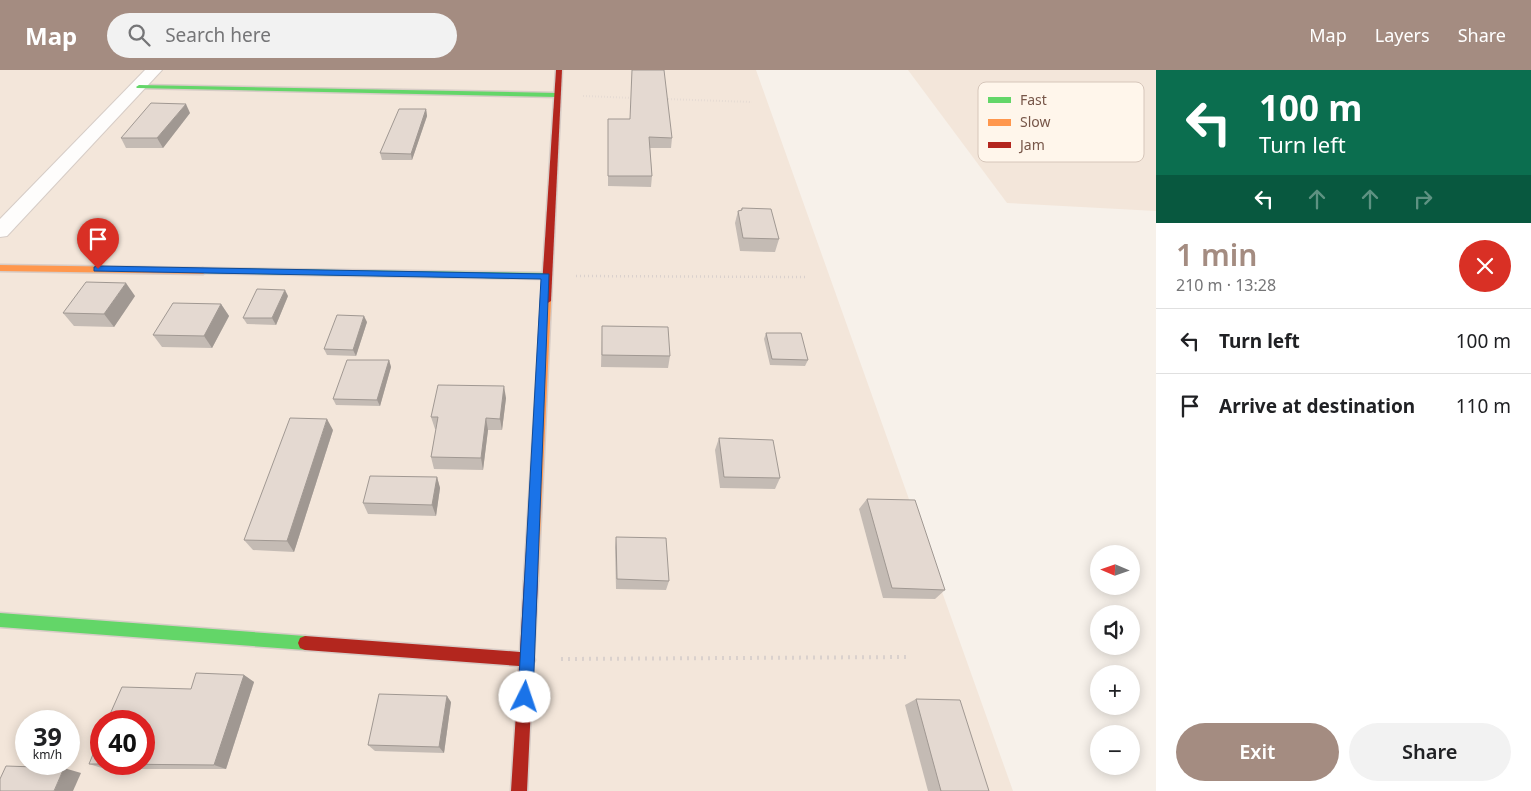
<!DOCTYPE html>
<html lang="en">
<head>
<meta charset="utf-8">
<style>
  :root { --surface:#fff; --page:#f2f2f2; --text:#202124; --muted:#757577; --line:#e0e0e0; --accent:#a48c81 }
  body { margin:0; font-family:"Noto Sans",sans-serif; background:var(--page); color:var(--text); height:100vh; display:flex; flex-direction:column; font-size:19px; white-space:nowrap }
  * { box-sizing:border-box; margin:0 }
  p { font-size:16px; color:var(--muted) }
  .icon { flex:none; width:28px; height:28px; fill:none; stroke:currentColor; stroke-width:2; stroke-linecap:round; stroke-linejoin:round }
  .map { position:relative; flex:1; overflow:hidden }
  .drawer { display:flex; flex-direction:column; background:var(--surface); width:375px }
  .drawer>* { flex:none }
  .top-card { background:#0b6e4f; color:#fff; overflow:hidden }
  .needle { width:32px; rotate:272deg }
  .controls { position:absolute; left:1090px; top:475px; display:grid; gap:10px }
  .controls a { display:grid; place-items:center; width:50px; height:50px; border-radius:50%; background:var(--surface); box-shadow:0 2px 12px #0003; font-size:25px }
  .speed { position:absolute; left:15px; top:640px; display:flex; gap:10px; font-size:25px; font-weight:700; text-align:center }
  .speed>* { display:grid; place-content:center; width:65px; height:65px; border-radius:50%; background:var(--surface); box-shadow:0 2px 12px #0003; line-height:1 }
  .speed small { font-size:12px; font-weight:400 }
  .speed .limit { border:8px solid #d22; background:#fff; color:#111 }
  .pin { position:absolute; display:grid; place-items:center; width:42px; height:42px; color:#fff; margin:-51px -21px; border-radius:50% 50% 50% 0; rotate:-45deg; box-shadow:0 0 5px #0007 }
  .pin .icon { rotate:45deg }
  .me { position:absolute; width:55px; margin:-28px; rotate:4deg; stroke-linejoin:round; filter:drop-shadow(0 0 4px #0008) }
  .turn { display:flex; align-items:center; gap:18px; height:105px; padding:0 20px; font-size:22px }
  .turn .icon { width:65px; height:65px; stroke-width:2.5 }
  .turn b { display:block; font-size:35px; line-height:42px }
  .lanes { display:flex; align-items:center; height:48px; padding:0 20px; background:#0003; justify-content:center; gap:25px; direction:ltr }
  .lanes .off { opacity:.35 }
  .round { display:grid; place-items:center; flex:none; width:52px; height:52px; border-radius:26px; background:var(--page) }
  .summary { display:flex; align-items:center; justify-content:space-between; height:85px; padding:0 20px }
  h1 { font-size:30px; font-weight:600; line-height:38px; color:var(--accent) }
  .cta { display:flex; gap:10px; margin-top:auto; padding:10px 20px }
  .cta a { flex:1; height:58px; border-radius:30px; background:var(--accent); color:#fff; font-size:20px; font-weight:600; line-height:58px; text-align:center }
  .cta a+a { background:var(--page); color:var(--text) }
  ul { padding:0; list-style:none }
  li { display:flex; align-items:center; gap:15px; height:65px; padding:0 20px; border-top:1px solid var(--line) }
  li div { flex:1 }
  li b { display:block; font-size:19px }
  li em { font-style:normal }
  header { display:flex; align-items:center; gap:30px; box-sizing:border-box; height:70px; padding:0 25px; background:var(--accent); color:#fff }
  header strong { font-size:24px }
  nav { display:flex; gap:28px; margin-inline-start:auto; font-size:18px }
  .search { width:350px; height:45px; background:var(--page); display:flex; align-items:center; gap:12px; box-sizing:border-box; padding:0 18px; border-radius:28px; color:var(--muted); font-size:19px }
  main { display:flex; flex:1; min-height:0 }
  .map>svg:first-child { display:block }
</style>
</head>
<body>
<header>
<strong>Map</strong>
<div class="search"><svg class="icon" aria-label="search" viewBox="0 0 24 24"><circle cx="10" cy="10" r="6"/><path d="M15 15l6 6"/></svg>Search here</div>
<nav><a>Map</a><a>Layers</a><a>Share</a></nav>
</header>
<main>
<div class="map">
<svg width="1156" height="721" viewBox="0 0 1156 721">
  <rect width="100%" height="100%" fill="#f7f1ea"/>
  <!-- residential -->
  <g fill="#f3e6da" fill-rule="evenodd">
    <path d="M 0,0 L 756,0 L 1013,721 L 0,721 ZM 26,651 L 69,651 L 69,694 L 26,694 ZM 101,651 L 144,651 L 144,694 L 101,694 Z"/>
    <path d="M 908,0 L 1156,0 L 1156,141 L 1007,133 Z"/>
  </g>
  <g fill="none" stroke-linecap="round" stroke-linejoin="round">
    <defs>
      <path id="street" d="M 145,0 L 162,0 L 7,166 L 0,167 L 0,149 Z"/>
      <g id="fast">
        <path d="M 139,15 L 557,23 L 560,25 L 557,27 L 137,18 L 136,17 Z"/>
        <path d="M 203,198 L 546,203 L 551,206 L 546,209 L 200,203 L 200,199 Z"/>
        <path d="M 0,543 L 305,566 L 310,568 L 312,573 L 310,578 L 305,580 L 0,557 Z"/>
      </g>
      <g id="slow">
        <path d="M 0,195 L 203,198 L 208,201 L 203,204 L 0,201 Z"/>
        <path d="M 546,228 L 551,231 L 538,511 L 536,515 L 531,517 L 526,515 L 524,511 L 541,231 Z"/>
      </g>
      <g id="jam">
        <path d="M 556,0 L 562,0 L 551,231 L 546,234 L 541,231 Z"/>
        <path d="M 531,505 L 536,507 L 538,511 L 534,587 L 535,590 L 533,594 L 527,721 L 511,721 L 519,596 L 305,580 L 300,578 L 298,573 L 300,568 L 305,566 L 520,582 L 524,511 L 526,507 Z"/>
      </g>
    </defs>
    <!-- street casing -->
    <use href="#street" stroke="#d6ccc6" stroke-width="2"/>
    <!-- fast casing -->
    <use href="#fast" stroke="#d7ccc6" stroke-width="3"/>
    <!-- slow casing -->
    <use href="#slow" stroke="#d7ccc6" stroke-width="3"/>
    <!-- jam casing -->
    <use href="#jam" stroke="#d7ccc6" stroke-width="3"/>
    <!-- path-far2 -->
    <g stroke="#dad1cd" stroke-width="2" stroke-dasharray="0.5 2.5" stroke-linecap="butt">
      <path d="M 583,26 L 634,28"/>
      <path d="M 665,29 L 752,32"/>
    </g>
    <!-- path-far1 -->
    <path stroke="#dad1cd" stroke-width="2.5" stroke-dasharray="1 3" stroke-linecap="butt" d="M 576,206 L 805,207"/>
    <!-- path -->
    <path stroke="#dad1cd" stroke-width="4" stroke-dasharray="2 5" stroke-linecap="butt" d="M 561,589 L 908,587"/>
    <!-- street -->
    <use href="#street" fill="#fefdfc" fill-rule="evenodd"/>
    <!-- fast -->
    <use href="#fast" fill="#63d668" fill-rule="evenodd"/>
    <!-- slow -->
    <use href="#slow" fill="#ff974d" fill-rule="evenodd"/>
    <!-- jam -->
    <use href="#jam" fill="#b3261e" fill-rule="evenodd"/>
  </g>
  <!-- wall -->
  <g fill="#c4bbb4">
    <path d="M 426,39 L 427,46 L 412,90 L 382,90 L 380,83 Z"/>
    <path d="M 190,43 L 163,78 L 126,78 L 121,68 Z"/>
    <path d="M 608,49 L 672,68 L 671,78 L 650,78 L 652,106 L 651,117 L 608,116 Z"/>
    <path d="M 742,138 L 779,169 L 775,182 L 740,181 L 735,153 L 738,141 L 741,140 Z"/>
    <path d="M 135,226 L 114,257 L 74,256 L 63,243 Z"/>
    <path d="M 288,226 L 276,255 L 247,254 L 243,248 Z"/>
    <path d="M 221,234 L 229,246 L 212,278 L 162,277 L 153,265 Z"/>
    <path d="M 367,252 L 356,286 L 327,285 L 324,279 Z"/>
    <path d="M 602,256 L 670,286 L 668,298 L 601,297 Z"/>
    <path d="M 766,263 L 808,290 L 805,296 L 770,295 L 764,269 Z"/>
    <path d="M 389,290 L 391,297 L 380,336 L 336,335 L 333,329 Z"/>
    <path d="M 506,328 L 502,360 L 488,360 L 483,400 L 434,399 L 431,387 L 436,359 L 435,359 L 431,347 Z"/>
    <path d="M 333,360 L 294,482 L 253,480 L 244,470 Z"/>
    <path d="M 719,368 L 780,408 L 775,419 L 720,418 L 715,380 Z"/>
    <path d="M 437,407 L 440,418 L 436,446 L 368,444 L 363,433 Z"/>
    <path d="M 867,429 L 945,520 L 935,529 L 883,528 L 859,439 Z"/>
    <path d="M 616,467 L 669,511 L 666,520 L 616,519 L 615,477 Z"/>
    <path d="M 244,605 L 254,612 L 226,699 L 105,699 L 89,694 L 191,619 Z"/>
    <path d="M 916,629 L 989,721 L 928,721 L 905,635 Z"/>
    <path d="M 451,632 L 444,683 L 375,681 L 368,675 Z"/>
  </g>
  <!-- shaded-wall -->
  <g fill="#a09892">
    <path d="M 186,34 L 190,43 L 163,78 L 157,68 Z"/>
    <path d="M 426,39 L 427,46 L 412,90 L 411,84 Z"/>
    <path d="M 126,213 L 135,226 L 114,257 L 104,244 Z"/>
    <path d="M 285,220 L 288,226 L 276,255 L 272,248 Z"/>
    <path d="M 221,234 L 229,246 L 212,278 L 204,266 Z"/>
    <path d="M 364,246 L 367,252 L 356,286 L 353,280 Z"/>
    <path d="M 389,290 L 391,297 L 380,336 L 377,330 Z"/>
    <path d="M 504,316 L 506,328 L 502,360 L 500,349 Z"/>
    <path d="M 486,348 L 488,360 L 483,400 L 481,388 Z"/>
    <path d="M 327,349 L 333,360 L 294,482 L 287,471 Z"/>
    <path d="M 437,407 L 440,418 L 436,446 L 432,435 Z"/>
    <path d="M 244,605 L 254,612 L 226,699 L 214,695 Z"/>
    <path d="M 447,626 L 451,632 L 444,683 L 439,677 Z"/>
    <path d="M 64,698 L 81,703 L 73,721 L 54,721 Z"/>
  </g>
  <!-- building -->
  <g fill="#e4d9d1" stroke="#a09892">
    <path d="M 632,0 L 664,0 L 672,68 L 649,67 L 652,106 L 608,106 L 608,49 L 630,49 Z"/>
    <path d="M 151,33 L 186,34 L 157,68 L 121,68 Z"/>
    <path d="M 399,39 L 426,39 L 411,84 L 380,83 Z"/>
    <path d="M 742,138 L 771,139 L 779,169 L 743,168 L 738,141 L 742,140 Z"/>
    <path d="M 86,212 L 126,213 L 104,244 L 63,243 Z"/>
    <path d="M 257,219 L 285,220 L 272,248 L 243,248 Z"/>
    <path d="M 173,233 L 221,234 L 204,266 L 153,265 Z"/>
    <path d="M 337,245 L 364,246 L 353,280 L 324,279 Z"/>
    <path d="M 602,256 L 668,257 L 670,286 L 602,285 Z"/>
    <path d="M 766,263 L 801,263 L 808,290 L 772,289 Z"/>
    <path d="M 347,290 L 389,290 L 377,330 L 333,329 Z"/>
    <path d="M 438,315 L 504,316 L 500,349 L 486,348 L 481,388 L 431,387 L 438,347 L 431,347 Z"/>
    <path d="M 290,348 L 327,349 L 287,471 L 244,470 Z"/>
    <path d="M 719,368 L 773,370 L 780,408 L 724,407 Z"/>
    <path d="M 370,406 L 437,407 L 432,435 L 363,433 Z"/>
    <path d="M 867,429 L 915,430 L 945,520 L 892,518 Z"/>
    <path d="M 616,467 L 666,468 L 669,511 L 617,509 Z"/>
    <path d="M 196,603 L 244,605 L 214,695 L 109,694 L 144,694 L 144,651 L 107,651 L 122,617 L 191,619 Z"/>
    <path d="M 379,624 L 447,626 L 439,677 L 368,675 Z"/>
    <path d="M 916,629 L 960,630 L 989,721 L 941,721 Z"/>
    <path d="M 101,665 L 101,694 L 89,694 Z"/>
    <path d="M 6,696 L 64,698 L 54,721 L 0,721 L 0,709 Z"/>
  </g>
  <!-- route -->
  <path fill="#1a73e8" stroke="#114b97" d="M 98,196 L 549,204 L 533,627 L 531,632 L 525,635 L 520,632 L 518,627 L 541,209 L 94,201 L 94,197 Z"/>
  <!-- legend -->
  <rect x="978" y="12" width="166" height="80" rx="8" fill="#fff6eb" stroke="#d6c6ba" stroke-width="1"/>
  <rect x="988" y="27" width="23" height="6" fill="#63d668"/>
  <rect x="988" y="49" width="23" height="7" fill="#ff974d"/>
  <rect x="988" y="72" width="23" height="6" fill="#b3261e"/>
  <g font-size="14" fill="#775648">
    <text x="1020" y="35">Fast</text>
    <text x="1020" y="57">Slow</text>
    <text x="1020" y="80">Jam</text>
  </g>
</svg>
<div class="controls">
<a><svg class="needle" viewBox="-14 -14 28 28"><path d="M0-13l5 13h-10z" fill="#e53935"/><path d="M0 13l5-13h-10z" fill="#757577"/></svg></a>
<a><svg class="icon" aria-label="sound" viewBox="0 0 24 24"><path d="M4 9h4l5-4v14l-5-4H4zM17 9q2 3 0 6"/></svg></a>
<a>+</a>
<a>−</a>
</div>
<div class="speed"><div>39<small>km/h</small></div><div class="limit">40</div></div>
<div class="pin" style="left:98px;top:199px;background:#d93025"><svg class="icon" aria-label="arrive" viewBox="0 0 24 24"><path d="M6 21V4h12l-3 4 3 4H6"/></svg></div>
<svg class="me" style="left:525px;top:627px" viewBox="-20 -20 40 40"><circle r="19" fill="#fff"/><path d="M0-13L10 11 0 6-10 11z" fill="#1a73e8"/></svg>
</div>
<section class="drawer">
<div class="top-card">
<div class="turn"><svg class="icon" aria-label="left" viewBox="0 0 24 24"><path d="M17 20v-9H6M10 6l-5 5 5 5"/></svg><div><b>100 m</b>Turn left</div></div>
<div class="lanes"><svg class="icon" aria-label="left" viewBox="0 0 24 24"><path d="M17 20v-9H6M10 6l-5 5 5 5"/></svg><svg class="icon off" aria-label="ahead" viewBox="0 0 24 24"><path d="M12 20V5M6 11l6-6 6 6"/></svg><svg class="icon off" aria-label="ahead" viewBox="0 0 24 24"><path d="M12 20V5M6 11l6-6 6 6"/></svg><svg class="icon off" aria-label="right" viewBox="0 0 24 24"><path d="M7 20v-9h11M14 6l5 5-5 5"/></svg></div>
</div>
<div class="summary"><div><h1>1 min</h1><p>210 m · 13:28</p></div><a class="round" style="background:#d93025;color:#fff"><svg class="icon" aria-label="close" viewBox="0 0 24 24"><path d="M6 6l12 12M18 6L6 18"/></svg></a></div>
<ul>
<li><svg class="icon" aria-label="left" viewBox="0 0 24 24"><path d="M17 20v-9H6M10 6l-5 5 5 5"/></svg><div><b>Turn left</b></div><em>100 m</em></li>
<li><svg class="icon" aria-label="arrive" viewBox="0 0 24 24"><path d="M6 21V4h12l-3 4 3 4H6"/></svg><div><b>Arrive at destination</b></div><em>110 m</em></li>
</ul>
<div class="cta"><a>Exit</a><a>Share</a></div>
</section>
</main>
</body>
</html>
